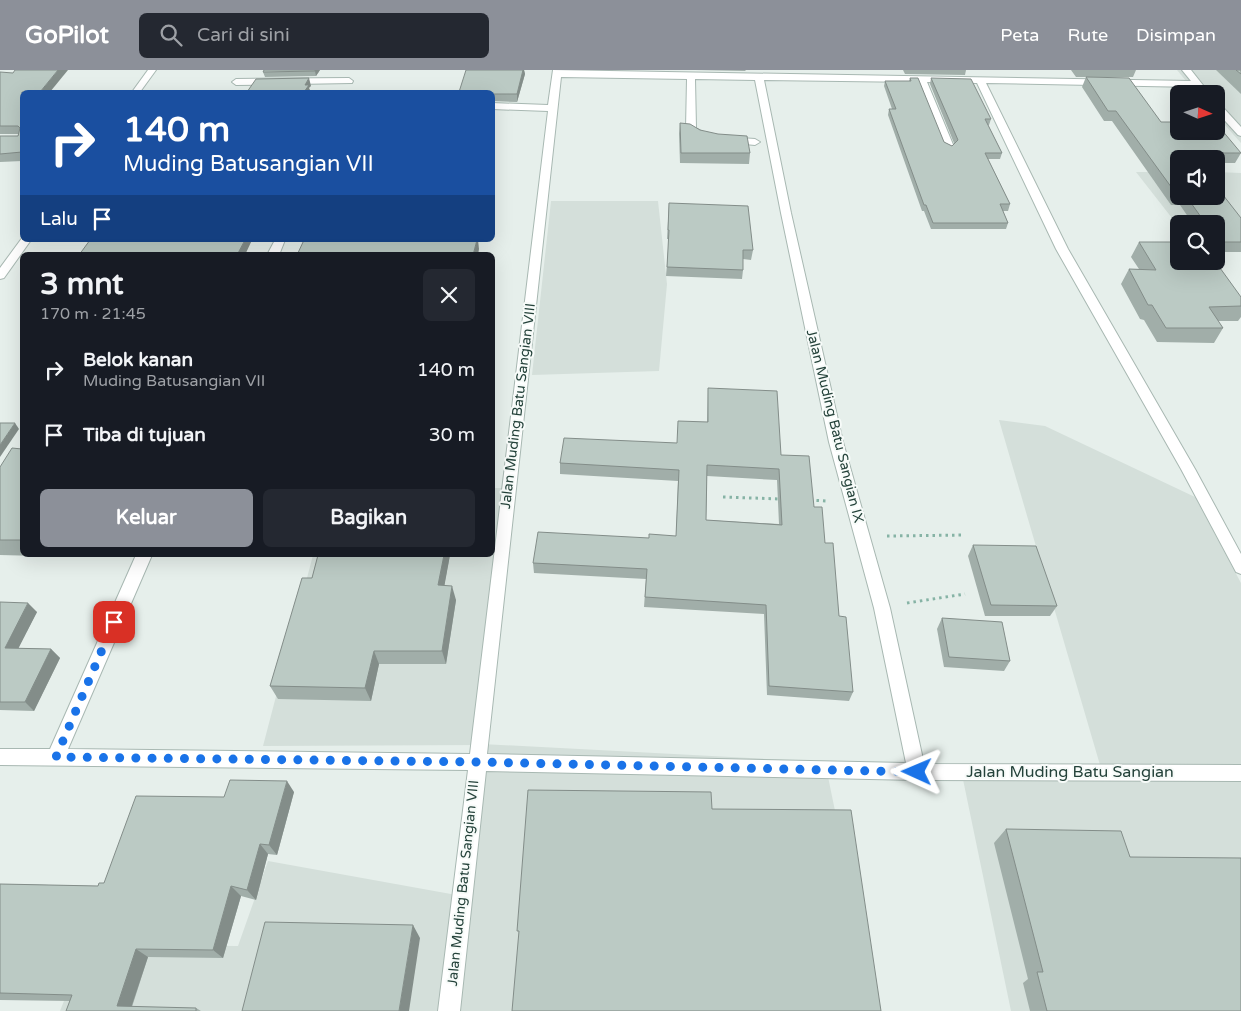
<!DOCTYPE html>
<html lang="id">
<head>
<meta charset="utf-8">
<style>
  :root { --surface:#171b24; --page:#242831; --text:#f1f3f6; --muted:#9ea1a6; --accent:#8c9099 }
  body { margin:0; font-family:"Varela Round",sans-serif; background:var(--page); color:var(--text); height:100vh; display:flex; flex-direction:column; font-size:19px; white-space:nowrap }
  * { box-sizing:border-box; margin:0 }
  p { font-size:16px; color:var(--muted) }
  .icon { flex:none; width:28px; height:28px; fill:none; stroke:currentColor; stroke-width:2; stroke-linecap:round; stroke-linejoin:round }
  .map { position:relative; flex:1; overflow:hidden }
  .sheet { position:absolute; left:20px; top:182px; width:475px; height:305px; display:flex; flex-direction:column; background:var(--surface); border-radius:8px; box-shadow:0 5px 20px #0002 }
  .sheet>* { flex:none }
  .banner { position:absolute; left:20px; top:20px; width:475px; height:152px; border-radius:8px; box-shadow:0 5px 20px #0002; background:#1a4fa0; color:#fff; overflow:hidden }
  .needle { width:32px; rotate:93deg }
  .tools { position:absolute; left:1170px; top:15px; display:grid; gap:10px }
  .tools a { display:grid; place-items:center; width:55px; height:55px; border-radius:8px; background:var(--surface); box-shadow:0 5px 20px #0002; font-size:25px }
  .pin { position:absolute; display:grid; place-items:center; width:42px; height:42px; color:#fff; margin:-21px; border-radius:10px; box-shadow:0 2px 8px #0006 }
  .me { position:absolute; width:55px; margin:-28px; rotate:271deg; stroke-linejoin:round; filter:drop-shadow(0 0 4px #0008) }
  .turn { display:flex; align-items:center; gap:18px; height:105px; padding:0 20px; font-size:22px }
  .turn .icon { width:65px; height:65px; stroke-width:2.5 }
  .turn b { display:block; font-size:35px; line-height:42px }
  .then { display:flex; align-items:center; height:48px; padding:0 20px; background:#0003; gap:10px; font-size:19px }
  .round { display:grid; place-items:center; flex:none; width:52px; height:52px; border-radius:8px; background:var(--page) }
  .summary { display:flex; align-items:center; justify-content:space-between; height:85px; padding:0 20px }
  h1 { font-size:30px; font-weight:800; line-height:38px }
  .primary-button { display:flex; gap:10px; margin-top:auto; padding:10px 20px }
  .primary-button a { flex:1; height:58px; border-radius:8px; background:var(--accent); color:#fff; font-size:20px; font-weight:800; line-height:58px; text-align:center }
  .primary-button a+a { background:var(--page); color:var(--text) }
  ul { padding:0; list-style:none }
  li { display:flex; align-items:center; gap:15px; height:65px; padding:0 20px }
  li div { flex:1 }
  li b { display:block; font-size:19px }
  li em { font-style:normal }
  header { display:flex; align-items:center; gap:30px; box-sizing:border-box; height:70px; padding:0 25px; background:var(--accent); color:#fff }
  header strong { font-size:24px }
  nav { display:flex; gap:28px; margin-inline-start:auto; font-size:18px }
  .search { width:350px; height:45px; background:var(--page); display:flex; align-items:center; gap:12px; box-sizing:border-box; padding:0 18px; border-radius:8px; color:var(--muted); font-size:19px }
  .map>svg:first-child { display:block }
</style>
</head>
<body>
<header>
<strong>GoPilot</strong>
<div class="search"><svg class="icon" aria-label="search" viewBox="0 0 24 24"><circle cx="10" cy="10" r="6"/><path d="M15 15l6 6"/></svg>Cari di sini</div>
<nav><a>Peta</a><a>Rute</a><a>Disimpan</a></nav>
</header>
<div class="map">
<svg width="1241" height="941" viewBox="0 0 1241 941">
  <rect width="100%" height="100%" fill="#e6efeb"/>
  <!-- built -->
  <g fill="#d4dfda">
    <path d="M 1177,0 L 1241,0 L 1241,73 L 1216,45 L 1216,24 L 1197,24 Z"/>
    <path d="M 1136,102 L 1179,102 L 1179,126 L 1216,126 L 1216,102 L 1241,103 L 1241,173 L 1216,154 L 1179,154 L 1179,157 Z"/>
    <path d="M 551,131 L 658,131 L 667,214 L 659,301 L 532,305 Z"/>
    <path d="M 999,350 L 1045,356 L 1195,427 L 1241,513 L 1241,941 L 1011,941 L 960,695 L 1100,695 Z"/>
    <path d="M 493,418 L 507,418 L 482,674 L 825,692 L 876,941 L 60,941 L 86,875 L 238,876 L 268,791 L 462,826 L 482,675 L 263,676 L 313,485 L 492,485 Z"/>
  </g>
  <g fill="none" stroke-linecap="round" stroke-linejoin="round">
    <defs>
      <g id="minor">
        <path d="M 148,0 L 156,0 L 140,22 L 132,22 Z"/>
        <path d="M 553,0 L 1191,11 L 1182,0 L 1191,0 L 1210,24 L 1201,24 L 1195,17 L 986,13 L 1068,179 L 1195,399 L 1241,484 L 1241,504 L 1236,502 L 1181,399 L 1056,179 L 977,13 L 927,12 L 954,77 L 949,80 L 944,77 L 918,12 L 764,10 L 791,143 L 843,372 L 890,538 L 924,694 L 1241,695 L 1241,711 L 917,710 L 486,701 L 460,941 L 438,941 L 468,700 L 0,695 L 0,679 L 50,679 L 136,485 L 152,485 L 68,679 L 470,684 L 548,41 L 492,39 L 492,33 L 548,35 ZM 561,7 L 687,9 L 686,58 C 691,65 700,71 708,69 L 708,65 L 696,58 L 695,9 L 755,10 L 781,143 L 829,372 L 874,538 L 906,693 L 487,684 Z"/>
        <path d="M 349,8 L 353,11 L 352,13 L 236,15 L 232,12 L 236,9 Z"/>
        <path d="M 1216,32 L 1219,33 L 1241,57 L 1241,66 L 1238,65 L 1216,41 Z"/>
        <path d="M 727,67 L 755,69 L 760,72 L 755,75 L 724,72 L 724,68 Z"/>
        <path d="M 22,168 L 22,170 L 31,170 L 4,208 L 0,209 L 0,198 Z"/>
        <path d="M 275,170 L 285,170 L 279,185 L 267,185 Z"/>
      </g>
    </defs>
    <!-- minor casing -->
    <use href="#minor" stroke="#a8b8b2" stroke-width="2"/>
    <!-- path -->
    <g stroke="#86b3a5" stroke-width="3" stroke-dasharray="2.5 4" stroke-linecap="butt">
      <path d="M 723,427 L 781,429"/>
      <path d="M 810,430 L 826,431"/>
      <path d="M 887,466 L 965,465"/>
      <path d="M 907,533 L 965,524"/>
    </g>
    <!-- minor -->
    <use href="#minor" fill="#fff" fill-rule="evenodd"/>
  </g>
  <!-- wall -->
  <g fill="#a1aea9" fill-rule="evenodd">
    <path d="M 320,0 L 316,6 L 265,7 L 263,2 Z"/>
    <path d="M 466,0 L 524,0 L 525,4 L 517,32 L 492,31 L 492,22 Z"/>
    <path d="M 695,0 L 746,0 L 745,1 Z"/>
    <path d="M 903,0 L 966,0 L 965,5 L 905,4 Z"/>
    <path d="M 1071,0 L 1136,0 L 1133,7 L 1086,7 L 1161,52 L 1241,83 L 1235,93 L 1216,93 L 1216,89 L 1179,89 L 1179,126 L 1216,126 L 1241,148 L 1241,182 L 1216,182 L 1216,154 L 1193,154 L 1180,135 L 1171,135 L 1112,51 L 1104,51 L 1082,17 L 1086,7 L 1076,7 Z"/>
    <path d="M 1216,0 L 1241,0 L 1241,24 Z"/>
    <path d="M 0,2 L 22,22 L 22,91 L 0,92 L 0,66 L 18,66 L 18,64 L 0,64 Z"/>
    <path d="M 910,8 L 944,72 L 952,76 L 954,73 L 930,14 L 931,8 L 991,49 L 989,55 L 988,55 L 1002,83 L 1000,89 L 988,89 L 1010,134 L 1008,141 L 1003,141 L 1008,153 L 1006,159 L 931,159 L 924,141 L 922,141 L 888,45 L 889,39 L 892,39 L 884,16 L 885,11 L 909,11 Z"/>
    <path d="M 680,53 L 700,60 L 750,83 L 749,94 L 680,93 L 679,64 Z"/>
    <path d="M 669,133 L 753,180 L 751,190 L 743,189 L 743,200 L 742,209 L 666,206 L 669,169 L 667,169 Z"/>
    <path d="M 1139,172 L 1241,227 L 1241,247 L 1238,251 L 1218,251 L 1223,258 L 1214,273 L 1157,272 L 1144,250 L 1140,249 L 1121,214 L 1129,199 L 1139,199 L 1131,187 Z"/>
    <path d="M 708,318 L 781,385 L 814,437 L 825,473 L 839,546 L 853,622 L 849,631 L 767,625 L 764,544 L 644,537 L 646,509 L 534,503 L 533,493 L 649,468 L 676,466 L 678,411 L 560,404 L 560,393 L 677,373 L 707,352 ZM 707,406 L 777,410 L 779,454 L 706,450 Z"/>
    <path d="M 22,379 L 22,485 L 40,485 L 39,486 L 0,485 L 0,397 Z"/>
    <path d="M 973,475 L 1057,536 L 1050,546 L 985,546 L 968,486 Z"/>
    <path d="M 318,485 L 450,485 L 444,516 L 456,530 L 446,594 L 379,594 L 371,631 L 278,629 L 270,616 L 312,508 Z"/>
    <path d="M 0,532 L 37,542 L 18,578 L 51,579 L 60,588 L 34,641 L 0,640 Z"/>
    <path d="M 942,548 L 1010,591 L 1004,601 L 944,597 L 937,559 Z"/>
    <path d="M 294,722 L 277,785 L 268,784 L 256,830 L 241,826 L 223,888 L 148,887 L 132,937 L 196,938 L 201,941 L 66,941 L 70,931 L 0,930 L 0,814 L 98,816 L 104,813 L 224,727 Z"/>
    <path d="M 1006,759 L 1130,787 L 1241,941 L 1030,941 L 1023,913 L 1028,909 L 994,773 Z"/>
  </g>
  <!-- shaded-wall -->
  <g fill="#838d89">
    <path d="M 58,0 L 68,0 L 50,22 L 40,22 Z"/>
    <path d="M 315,0 L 320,0 L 316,6 L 315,1 Z"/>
    <path d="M 523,0 L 524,0 L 525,4 L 517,32 L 517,24 Z"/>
    <path d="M 309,8 L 311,16 L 309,18 L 311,22 L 304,22 L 305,15 Z"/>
    <path d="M 245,170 L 252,170 L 245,185 L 237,185 Z"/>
    <path d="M 477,170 L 478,170 L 479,179 L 478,185 L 473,185 Z"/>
    <path d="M 15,353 L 19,359 L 0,387 L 0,375 Z"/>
    <path d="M 444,485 L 450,485 L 442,529 L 438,515 Z"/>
    <path d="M 452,516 L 456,530 L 446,594 L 442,581 Z"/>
    <path d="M 28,533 L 37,542 L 14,587 L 5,578 Z"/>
    <path d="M 51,579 L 60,588 L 34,641 L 25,632 Z"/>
    <path d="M 374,581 L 379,594 L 371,631 L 365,618 Z"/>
    <path d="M 287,711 L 294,722 L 277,785 L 269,775 Z"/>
    <path d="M 260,774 L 268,784 L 256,830 L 247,820 Z"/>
    <path d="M 231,816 L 241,826 L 223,888 L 213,880 Z"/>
    <path d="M 413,855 L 420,868 L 409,941 L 399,941 Z"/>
    <path d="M 136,879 L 148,887 L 130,941 L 117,936 Z"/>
  </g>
  <!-- building -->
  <g fill="#bbcac4" stroke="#838d89" fill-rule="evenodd">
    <path d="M 15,0 L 58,0 L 40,22 L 22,22 L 22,82 L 0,84 L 0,66 L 18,66 L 20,58 L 18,56 L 0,56 L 0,2 L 13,3 Z"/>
    <path d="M 264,0 L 315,0 L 315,1 L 263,2 Z"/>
    <path d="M 466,0 L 523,0 L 517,24 L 492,24 L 492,22 L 459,22 Z"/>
    <path d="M 1236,0 L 1241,0 L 1241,4 Z"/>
    <path d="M 1086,7 L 1129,8 L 1161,52 L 1179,52 L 1179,61 L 1216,61 L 1216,53 L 1241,83 L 1191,83 L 1195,89 L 1179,89 L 1179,125 L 1177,125 L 1116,41 L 1108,41 Z"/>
    <path d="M 309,8 L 305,15 L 309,15 L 304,22 L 247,22 L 256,9 Z"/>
    <path d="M 910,8 L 918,8 L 944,72 L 952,76 L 958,70 L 931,8 L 971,9 L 991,49 L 985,49 L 1002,83 L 985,83 L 1010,134 L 1000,134 L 1008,153 L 933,153 L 926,135 L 924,135 L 889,39 L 896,39 L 885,11 L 911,11 Z"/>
    <path d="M 680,53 L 690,54 L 700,60 L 718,64 L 747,66 L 750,83 L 681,83 Z"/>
    <path d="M 1216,116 L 1241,148 L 1241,172 L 1218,172 L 1216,169 L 1216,154 L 1206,154 L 1186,126 L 1216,126 Z"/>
    <path d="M 669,133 L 748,136 L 753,180 L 743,180 L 743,200 L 667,197 L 669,160 L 668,160 Z"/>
    <path d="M 90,170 L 245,170 L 237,185 L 79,185 Z"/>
    <path d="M 304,170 L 477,170 L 473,185 L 297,185 Z"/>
    <path d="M 1139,172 L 1179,172 L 1179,191 L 1215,191 L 1241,227 L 1241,236 L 1209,237 L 1223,258 L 1166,258 L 1152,235 L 1148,235 L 1129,199 L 1156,200 Z"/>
    <path d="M 708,318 L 777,321 L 781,385 L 809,386 L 814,437 L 822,437 L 825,473 L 833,473 L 839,546 L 846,547 L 853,622 L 769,616 L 766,535 L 645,527 L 647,499 L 533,493 L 538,462 L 649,468 L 649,464 L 676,466 L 679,400 L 560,393 L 564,368 L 677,373 L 678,351 L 708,352 ZM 707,395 L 779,399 L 782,455 L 706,450 Z"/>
    <path d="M 0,353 L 15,353 L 0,375 Z"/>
    <path d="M 12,378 L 22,379 L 22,470 L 0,470 L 0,397 Z"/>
    <path d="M 973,475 L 1036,476 L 1057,536 L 991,535 Z"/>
    <path d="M 318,485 L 444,485 L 438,515 L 452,516 L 442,581 L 374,581 L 365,618 L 270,616 L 302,508 L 312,508 Z"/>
    <path d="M 0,532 L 28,533 L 5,578 L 51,579 L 25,632 L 0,632 Z"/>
    <path d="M 942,548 L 1002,552 L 1010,591 L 949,587 Z"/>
    <path d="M 230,710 L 287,711 L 269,775 L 260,774 L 247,820 L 231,816 L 213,880 L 136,879 L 117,936 L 196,938 L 196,941 L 66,941 L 72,925 L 0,923 L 0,814 L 98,816 L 99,813 L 104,813 L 136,726 L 224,727 Z"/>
    <path d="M 528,720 L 711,722 L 712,739 L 851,740 L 881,941 L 512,941 L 519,861 L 517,861 Z"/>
    <path d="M 1006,759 L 1121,761 L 1130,787 L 1241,788 L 1241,941 L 1047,941 L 1037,902 L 1043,902 Z"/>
    <path d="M 265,852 L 413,855 L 399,941 L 242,941 Z"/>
  </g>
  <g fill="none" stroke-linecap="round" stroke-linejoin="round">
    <!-- route -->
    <path stroke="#1a73e8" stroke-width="9" stroke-dasharray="0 16.2" d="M 114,552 L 56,687 L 477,692 L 917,702"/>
  </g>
  <g text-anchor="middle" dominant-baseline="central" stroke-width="4" stroke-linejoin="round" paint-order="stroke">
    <!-- street labels -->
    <g font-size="14" fill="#24423a" stroke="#f7fbf9">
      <text transform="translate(518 336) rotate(-83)">Jalan Muding Batu Sangian VIII</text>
      <text transform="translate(835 356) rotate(76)">Jalan Muding Batu Sangian IX</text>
      <text transform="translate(463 813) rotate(-84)">Jalan Muding Batu Sangian VIII</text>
    </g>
    <!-- near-street labels -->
    <g font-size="16" fill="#24423a" stroke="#f7fbf9">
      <text x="1070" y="702">Jalan Muding Batu Sangian</text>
    </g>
  </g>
</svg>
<div class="tools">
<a><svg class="needle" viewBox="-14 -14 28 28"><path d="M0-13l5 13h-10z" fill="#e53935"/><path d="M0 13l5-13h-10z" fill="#9ea1a6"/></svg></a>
<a><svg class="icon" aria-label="sound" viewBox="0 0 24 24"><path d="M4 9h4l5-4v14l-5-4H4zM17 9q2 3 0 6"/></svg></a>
<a><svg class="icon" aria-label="search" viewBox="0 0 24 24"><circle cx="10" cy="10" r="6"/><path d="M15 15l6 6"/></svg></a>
</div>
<div class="pin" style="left:114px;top:552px;background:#d93025"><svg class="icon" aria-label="arrive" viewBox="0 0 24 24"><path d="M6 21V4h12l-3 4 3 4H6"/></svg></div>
<svg class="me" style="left:917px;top:702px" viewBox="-20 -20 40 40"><path d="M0-17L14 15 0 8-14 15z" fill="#1a73e8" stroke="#fff" stroke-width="4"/></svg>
<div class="banner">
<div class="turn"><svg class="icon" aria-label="right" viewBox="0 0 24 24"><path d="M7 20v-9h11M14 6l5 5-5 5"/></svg><div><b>140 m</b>Muding Batusangian VII</div></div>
<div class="then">Lalu<svg class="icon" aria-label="arrive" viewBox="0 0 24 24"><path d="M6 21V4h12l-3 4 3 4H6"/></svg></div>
</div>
<section class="sheet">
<div class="summary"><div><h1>3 mnt</h1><p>170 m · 21:45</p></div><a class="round"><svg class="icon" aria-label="close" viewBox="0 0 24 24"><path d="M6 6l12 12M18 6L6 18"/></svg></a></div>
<ul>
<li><svg class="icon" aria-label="right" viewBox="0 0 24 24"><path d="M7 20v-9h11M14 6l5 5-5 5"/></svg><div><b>Belok kanan</b><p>Muding Batusangian VII</p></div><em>140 m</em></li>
<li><svg class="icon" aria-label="arrive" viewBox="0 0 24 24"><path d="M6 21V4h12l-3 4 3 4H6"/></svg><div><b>Tiba di tujuan</b></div><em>30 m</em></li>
</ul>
<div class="primary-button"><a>Keluar</a><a>Bagikan</a></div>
</section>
</div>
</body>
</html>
